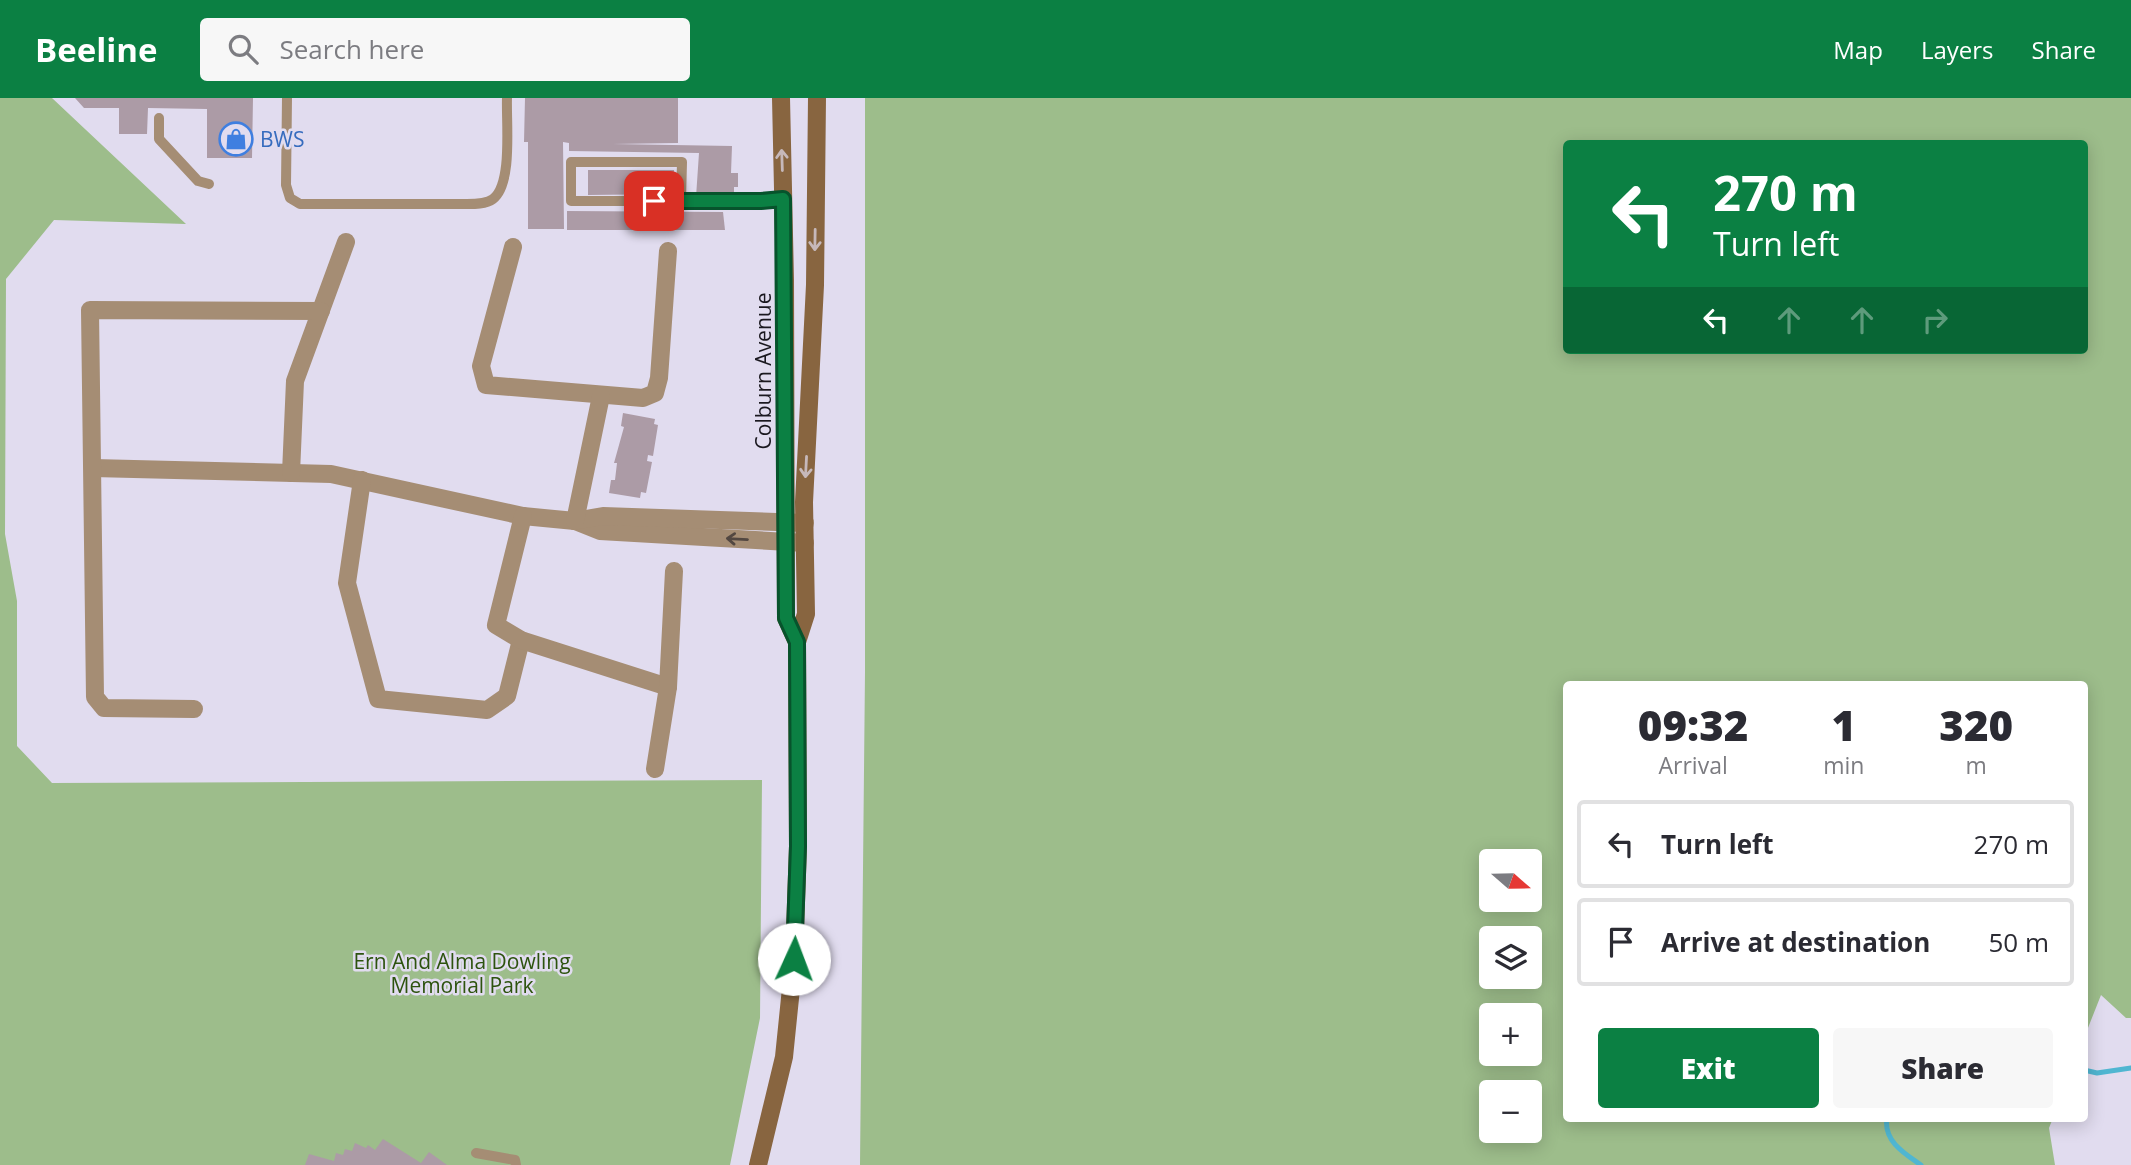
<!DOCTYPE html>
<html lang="en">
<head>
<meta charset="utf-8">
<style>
  :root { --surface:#fff; --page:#f7f7f7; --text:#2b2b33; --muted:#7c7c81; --line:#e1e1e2; --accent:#0b8043 }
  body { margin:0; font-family:"Open Sans",sans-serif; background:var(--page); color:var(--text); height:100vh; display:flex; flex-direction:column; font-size:26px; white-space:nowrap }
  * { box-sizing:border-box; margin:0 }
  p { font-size:23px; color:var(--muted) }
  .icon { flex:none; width:38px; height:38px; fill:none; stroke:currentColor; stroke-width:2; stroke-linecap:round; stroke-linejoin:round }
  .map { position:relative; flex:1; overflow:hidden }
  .panel { position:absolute; left:1563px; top:583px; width:525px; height:441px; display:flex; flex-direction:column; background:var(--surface); border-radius:7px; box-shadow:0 4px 18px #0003 }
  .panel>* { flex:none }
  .banner { position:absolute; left:1563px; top:42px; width:525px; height:214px; border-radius:7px; box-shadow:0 4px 18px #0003; background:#0b8043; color:#fff; overflow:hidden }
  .needle { width:46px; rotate:110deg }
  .controls { position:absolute; left:1479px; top:751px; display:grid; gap:14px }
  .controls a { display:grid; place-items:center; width:63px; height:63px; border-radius:7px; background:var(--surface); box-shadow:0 4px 18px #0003; font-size:35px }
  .pin { position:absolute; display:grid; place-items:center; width:60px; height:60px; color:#fff; margin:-30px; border-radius:14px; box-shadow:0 4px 10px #0006 }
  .me { position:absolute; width:77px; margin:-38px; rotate:2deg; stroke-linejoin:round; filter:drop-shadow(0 0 5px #0008) }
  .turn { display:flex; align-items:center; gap:24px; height:147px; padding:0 35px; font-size:32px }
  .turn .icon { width:91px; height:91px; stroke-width:2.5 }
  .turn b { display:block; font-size:49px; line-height:60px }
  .lanes { display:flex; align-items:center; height:66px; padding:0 35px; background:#0003; justify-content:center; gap:35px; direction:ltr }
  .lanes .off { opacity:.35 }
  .eta { display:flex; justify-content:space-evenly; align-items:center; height:119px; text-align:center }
  .eta b { font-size:42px; font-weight:800; line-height:49px }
  .primary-button { display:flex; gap:14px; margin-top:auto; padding:14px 35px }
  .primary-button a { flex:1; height:80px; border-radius:7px; background:var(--accent); color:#fff; font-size:28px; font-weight:800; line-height:80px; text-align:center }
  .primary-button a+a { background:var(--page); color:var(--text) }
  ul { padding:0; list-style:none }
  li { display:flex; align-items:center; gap:21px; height:88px; margin:0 14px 10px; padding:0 21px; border:4px solid var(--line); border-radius:7px }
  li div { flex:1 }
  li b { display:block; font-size:26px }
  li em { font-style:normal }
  header { display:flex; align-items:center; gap:42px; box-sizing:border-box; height:98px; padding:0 35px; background:var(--accent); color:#fff }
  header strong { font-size:33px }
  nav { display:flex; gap:38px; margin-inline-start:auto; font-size:24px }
  .search { width:490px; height:63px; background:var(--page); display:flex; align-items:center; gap:18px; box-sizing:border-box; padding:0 24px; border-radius:7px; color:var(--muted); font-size:26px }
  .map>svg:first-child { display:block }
</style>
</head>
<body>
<header>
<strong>Beeline</strong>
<div class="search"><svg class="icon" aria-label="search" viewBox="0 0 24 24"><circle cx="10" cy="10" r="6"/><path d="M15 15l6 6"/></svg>Search here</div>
<nav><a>Map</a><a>Layers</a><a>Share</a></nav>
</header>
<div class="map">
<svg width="2131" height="1067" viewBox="0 0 2131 1067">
  <rect width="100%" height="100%" fill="#e1dcef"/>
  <!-- green -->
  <g fill="#9dbd8b" fill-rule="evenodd">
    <path d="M 0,0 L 52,0 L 186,126 L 54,122 L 6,181 L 5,436 L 17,503 L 17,648 L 52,685 L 762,682 L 760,920 L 730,1067 L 0,1067 Z"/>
    <path d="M 865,0 L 2131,0 L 2131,920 L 2126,920 L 2101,897 L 2084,940 L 2084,586 L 1566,586 L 1566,1020 L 2053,1020 L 2049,1030 L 2055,1067 L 860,1067 L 865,574 ZM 1566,46 L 2084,46 L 2084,252 L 1566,252 ZM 1530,763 L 1530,802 L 1491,802 L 1491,763 ZM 1530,840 L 1530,878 L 1491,878 L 1491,840 ZM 1491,917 L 1530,917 L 1530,956 L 1491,956 ZM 1530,994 L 1530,1032 L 1491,1032 L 1491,994 Z"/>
  </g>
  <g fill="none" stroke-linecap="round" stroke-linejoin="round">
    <!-- stream -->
    <g stroke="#50b6d1" stroke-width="5">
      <path d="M 2084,972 L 2097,975 L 2131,970"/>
      <path d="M 1887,1020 C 1883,1043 1905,1056 1921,1067"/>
    </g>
  </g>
  <!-- building -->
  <g fill="#ac9ba6">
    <path d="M 75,0 L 253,0 L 252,60 L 207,60 L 207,11 L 148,10 L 147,36 L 119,36 L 119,10 L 84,10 Z"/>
    <path d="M 525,0 L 678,0 L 678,45 L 613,46 L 732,48 L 731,75 L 738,75 L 738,89 L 734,89 L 734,97 L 696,99 L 699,55 L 569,53 L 569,45 L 563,44 L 564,131 L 528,131 L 528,44 L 524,44 Z"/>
    <path d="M 588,72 L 674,72 L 674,96 L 588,97 Z"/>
    <path d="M 567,113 L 723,114 L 725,132 L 567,132 Z"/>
    <path d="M 623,315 L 655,321 L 654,326 L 658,327 L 653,358 L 648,357 L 647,363 L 652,364 L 646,395 L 641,394 L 640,400 L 609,395 L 611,382 L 615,382 L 617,365 L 614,365 L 624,329 L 621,328 Z"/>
    <path d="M 383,1041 L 421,1065 L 429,1054 L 447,1067 L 305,1067 L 309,1056 L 334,1063 L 336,1055 L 343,1057 L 345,1051 L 352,1053 L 355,1045 L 366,1050 L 368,1047 L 375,1052 Z"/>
  </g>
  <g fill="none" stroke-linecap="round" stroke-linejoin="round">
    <!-- lane -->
    <g stroke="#a58d74" stroke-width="10">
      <path d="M 287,0 L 286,87 L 290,100 L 300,106 L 461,106 C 471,106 485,107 493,101 C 513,86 506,24 507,0"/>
      <path d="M 159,20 L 159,41 L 198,83 L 209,86"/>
      <path d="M 681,103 L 682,64 L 571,64 L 571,103 L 761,103 L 783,101"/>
      <path d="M 476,1055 L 515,1062 L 516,1067"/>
    </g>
    <!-- street -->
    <g stroke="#a58d74" stroke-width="18">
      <path d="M 513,149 L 481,268 L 486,287 L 643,300 L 655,295 L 659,280 L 668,153"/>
      <path d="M 93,370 L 331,376 L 523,418 L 575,423 L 600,433 L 805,445"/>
      <path d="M 291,375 L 295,283 L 346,144"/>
      <path d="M 362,382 L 347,485 L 378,601 L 487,612 L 507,598 L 521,542"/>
      <path d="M 523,418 L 496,527 L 521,542 L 668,589"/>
      <path d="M 575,423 L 603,418 L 805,425"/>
      <path d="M 575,423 L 601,298"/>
      <path d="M 194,611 L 104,610 L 95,599 L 90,212 L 321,213"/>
      <path d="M 655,671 L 668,589 L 674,473"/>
    </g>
    <!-- secondary -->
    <g stroke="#886540" stroke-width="18">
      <path d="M 781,0 L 785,182 L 786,520 L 797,544"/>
      <path d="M 758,1067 L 784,959 L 794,861 L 798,748 L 797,544 L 806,516 L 804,404 L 815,187 L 817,0"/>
    </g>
  </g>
  <!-- one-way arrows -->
  <defs><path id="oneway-shaft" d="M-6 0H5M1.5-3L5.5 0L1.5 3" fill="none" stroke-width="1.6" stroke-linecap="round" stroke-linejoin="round" transform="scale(1.75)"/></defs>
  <g stroke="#c6b8ba">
    <use href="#oneway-shaft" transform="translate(782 62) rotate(-92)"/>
    <use href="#oneway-shaft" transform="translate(815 142) rotate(91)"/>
    <use href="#oneway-shaft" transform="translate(806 369) rotate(93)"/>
  </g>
  <use stroke="#524741" href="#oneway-shaft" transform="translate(737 441) rotate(-177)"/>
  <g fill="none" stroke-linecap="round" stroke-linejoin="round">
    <defs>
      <path id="route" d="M 654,103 L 761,103 L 783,101 L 786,520 L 797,544 L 798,748 L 794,861"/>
    </defs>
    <!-- route casing -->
    <use href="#route" stroke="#07532c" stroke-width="18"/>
    <!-- route -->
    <use href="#route" stroke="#0b8043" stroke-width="12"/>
  </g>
  <!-- icons -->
  <defs>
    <symbol id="shop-ring" viewBox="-11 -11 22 22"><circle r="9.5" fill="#e1dcef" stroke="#3f7fe0" stroke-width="1.5"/><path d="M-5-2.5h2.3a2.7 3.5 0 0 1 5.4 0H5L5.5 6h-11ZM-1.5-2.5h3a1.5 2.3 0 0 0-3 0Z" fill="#3f7fe0"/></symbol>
  </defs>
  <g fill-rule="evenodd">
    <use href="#shop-ring" x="217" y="22" width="38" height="38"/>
  </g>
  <g text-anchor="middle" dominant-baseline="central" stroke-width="5" stroke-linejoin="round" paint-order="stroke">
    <!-- shop labels -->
    <g font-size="21" fill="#366cbe" stroke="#e1dcef" text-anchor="start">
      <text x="260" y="41">BWS</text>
    </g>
    <!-- street labels -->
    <g font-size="21" fill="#1a181f" stroke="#e1dcef">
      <text transform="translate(763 273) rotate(-90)">Colburn Avenue</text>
    </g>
    <!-- park labels -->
    <g font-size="21" fill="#2d530e" stroke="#e1dcef">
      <text x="462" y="863">Ern And Alma Dowling<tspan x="462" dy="24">Memorial Park</tspan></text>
    </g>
  </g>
</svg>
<div class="controls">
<a><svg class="needle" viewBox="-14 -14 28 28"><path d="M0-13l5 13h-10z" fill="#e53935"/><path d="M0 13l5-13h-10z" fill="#7c7c81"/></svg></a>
<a><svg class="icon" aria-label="layers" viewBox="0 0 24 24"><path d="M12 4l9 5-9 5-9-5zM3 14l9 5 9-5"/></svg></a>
<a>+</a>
<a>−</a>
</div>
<div class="pin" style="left:654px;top:103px;background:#d93025"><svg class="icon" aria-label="arrive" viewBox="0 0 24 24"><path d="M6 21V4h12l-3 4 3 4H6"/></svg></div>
<svg class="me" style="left:794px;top:861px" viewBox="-20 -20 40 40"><circle r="19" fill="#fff"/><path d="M0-13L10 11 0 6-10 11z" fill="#0b8043"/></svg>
<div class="banner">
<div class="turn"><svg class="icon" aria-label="left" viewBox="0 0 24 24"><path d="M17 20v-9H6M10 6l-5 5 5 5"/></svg><div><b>270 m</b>Turn left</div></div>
<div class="lanes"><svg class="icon" aria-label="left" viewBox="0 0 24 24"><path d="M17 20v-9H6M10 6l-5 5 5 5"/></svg><svg class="icon off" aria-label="ahead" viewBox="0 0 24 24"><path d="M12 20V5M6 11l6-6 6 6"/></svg><svg class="icon off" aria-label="ahead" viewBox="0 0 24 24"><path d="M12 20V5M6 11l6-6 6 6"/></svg><svg class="icon off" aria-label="right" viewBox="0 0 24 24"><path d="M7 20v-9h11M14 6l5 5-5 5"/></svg></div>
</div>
<section class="panel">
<div class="eta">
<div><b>09:32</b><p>Arrival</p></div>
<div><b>1</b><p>min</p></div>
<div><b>320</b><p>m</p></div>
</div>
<ul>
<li><svg class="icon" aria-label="left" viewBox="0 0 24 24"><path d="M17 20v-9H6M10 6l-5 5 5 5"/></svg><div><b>Turn left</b></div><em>270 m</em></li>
<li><svg class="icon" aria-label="arrive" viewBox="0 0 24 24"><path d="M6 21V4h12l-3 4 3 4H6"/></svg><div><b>Arrive at destination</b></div><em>50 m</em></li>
</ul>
<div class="primary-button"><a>Exit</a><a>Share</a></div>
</section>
</div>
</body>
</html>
